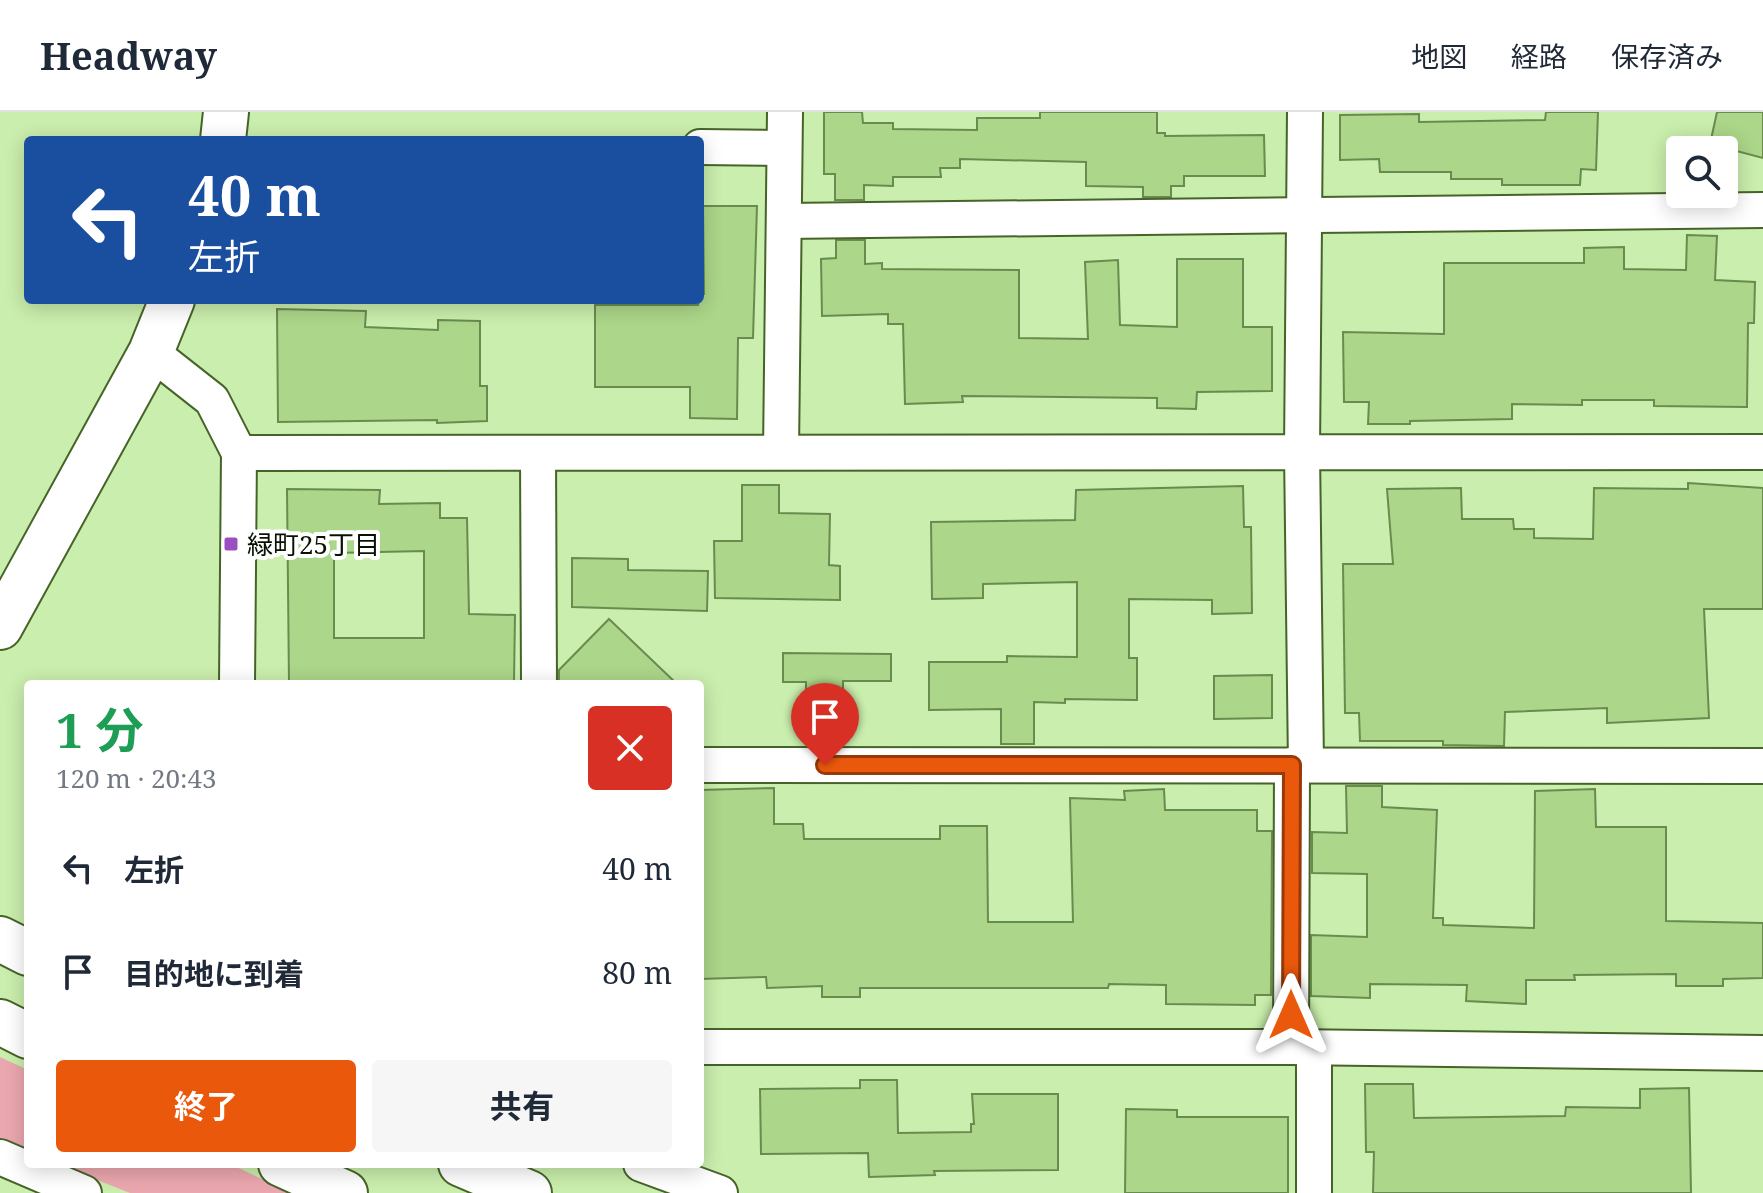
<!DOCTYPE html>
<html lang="ja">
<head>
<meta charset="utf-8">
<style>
  :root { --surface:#fff; --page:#f6f6f7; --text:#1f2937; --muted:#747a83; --line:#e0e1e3; --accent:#ea580c }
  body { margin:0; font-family:"Noto Serif","Noto Sans JP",serif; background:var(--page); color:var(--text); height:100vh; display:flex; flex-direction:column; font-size:30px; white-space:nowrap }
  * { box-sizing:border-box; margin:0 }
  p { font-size:26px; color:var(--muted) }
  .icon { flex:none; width:44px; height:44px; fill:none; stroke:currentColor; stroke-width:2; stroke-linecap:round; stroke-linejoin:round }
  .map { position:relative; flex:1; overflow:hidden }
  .sheet { position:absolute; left:24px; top:568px; width:680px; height:488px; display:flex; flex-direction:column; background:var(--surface); border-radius:8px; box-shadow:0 4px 20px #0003 }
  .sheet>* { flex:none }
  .hud { position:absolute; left:24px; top:24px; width:680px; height:168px; border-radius:8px; box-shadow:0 4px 20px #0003; background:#1a4fa0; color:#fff; overflow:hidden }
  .controls { position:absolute; left:1666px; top:24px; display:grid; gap:16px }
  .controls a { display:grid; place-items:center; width:72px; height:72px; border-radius:8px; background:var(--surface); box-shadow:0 4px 20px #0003; font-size:40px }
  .pin { position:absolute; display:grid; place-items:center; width:68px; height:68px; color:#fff; margin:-82px -34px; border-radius:50% 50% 50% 0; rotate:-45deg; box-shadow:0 0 8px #0007 }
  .pin .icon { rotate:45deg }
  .me { position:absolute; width:88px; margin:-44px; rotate:0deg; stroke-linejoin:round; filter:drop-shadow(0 0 6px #0008) }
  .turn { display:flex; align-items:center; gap:28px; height:168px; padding:0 32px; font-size:36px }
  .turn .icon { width:104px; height:104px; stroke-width:2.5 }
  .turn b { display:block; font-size:56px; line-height:68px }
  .round { display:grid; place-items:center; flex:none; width:84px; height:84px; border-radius:8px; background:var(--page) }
  .head { display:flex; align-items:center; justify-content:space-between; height:136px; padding:0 32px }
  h1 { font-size:48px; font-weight:700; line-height:60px; color:#1e9e55 }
  .button { display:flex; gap:16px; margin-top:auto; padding:16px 32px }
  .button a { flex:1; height:92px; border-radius:8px; background:var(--accent); color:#fff; font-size:32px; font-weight:700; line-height:92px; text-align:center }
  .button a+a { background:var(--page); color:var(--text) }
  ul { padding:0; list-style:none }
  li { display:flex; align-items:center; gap:24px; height:104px; padding:0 32px }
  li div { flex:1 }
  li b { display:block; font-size:30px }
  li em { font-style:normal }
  header { display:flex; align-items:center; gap:48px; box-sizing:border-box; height:112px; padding:0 40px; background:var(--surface); border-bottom:2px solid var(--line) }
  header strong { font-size:38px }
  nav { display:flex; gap:44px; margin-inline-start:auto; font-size:28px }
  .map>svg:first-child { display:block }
</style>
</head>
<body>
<header>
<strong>Headway</strong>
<nav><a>地図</a><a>経路</a><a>保存済み</a></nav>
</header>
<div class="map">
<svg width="1763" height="1081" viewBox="0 0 1763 1081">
  <rect width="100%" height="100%" fill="#caeead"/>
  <!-- green -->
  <g fill="#eba7af">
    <path d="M 0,945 L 28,958 L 28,1040 L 0,1029 Z"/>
    <path d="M 57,1052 L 230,1052 L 292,1081 L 130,1081 Z"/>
  </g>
  <!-- building -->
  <g fill="#acd689" stroke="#6a8b4e" stroke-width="2" fill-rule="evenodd">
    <path d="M 824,0 L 862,0 L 863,11 L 893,11 L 893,17 L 977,18 L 977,6 L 1040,6 L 1040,0 L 1157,0 L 1157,21 L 1165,21 L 1165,24 L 1264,23 L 1265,64 L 1184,64 L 1184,74 L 1171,74 L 1171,85 L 1143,85 L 1143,75 L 1086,74 L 1086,50 L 960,47 L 960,56 L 940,56 L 941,65 L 893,65 L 893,74 L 864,73 L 864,88 L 835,88 L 835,62 L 824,62 Z"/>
    <path d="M 1546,0 L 1598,0 L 1596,58 L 1581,57 L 1580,73 L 1502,73 L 1502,67 L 1451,67 L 1451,60 L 1380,60 L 1379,47 L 1340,48 L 1340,3 L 1419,2 L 1419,10 L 1545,8 Z"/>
    <path d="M 1717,0 L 1763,0 L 1763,46 L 1710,32 Z"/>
    <path d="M 703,94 L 757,94 L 753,226 L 738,226 L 737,307 L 690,306 L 690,275 L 595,275 L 595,193 L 698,193 L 700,182 L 704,182 Z"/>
    <path d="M 1687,123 L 1717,124 L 1715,168 L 1755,170 L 1754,211 L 1748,211 L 1747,295 L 1654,294 L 1654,288 L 1582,288 L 1582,293 L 1512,292 L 1512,307 L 1410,309 L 1410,312 L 1368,312 L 1369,290 L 1344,290 L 1343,220 L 1444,222 L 1444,151 L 1584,151 L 1584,136 L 1624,135 L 1624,157 L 1686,158 Z"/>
    <path d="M 836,128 L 865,128 L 865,152 L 882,151 L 882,157 L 1019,158 L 1019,226 L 1088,227 L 1085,150 L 1118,148 L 1120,213 L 1177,215 L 1177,147 L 1243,147 L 1243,215 L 1272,215 L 1272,279 L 1197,280 L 1196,297 L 1157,296 L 1157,286 L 962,284 L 963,290 L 905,292 L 903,212 L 888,212 L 888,202 L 822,204 L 821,147 L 836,146 Z"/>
    <path d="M 277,197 L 366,199 L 365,215 L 438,218 L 438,208 L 480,209 L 480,274 L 487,274 L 487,309 L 437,311 L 437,308 L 278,310 Z"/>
    <path d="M 1688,371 L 1763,376 L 1763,497 L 1704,497 L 1709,606 L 1607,611 L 1607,596 L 1505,600 L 1504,634 L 1443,633 L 1443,629 L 1360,629 L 1359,601 L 1345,601 L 1343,452 L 1393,452 L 1387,377 L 1461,376 L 1462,407 L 1513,407 L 1514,417 L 1534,417 L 1534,426 L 1593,427 L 1594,376 L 1688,377 Z"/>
    <path d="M 742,373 L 779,373 L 779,401 L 830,402 L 829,453 L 840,454 L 840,488 L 715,486 L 714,429 L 742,429 Z"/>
    <path d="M 1243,374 L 1244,415 L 1251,415 L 1252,501 L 1212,502 L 1212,488 L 1129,487 L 1129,546 L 1137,546 L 1137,588 L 1065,587 L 1065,591 L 1034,590 L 1034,632 L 1001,632 L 1001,597 L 929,598 L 929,550 L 1007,550 L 1007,544 L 1077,545 L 1077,470 L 983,472 L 983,486 L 932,487 L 931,410 L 1075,408 L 1076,378 Z"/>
    <path d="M 287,377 L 380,378 L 379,392 L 440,391 L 440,406 L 467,406 L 469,502 L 515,503 L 514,569 L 289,572 ZM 424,439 L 424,526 L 334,526 L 334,441 Z"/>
    <path d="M 572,446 L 628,447 L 628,458 L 708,459 L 707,499 L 572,495 Z"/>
    <path d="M 609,507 L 677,572 L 559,572 L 559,558 Z"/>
    <path d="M 783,541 L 891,542 L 891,569 L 843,569 L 843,582 L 806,582 L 806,570 L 783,570 Z"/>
    <path d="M 1272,563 L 1272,606 L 1214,607 L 1214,564 Z"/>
    <path d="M 1346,674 L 1382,674 L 1382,695 L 1437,698 L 1433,806 L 1443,806 L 1443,813 L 1534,816 L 1535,679 L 1595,677 L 1596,715 L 1666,715 L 1666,809 L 1763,811 L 1763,866 L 1723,867 L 1723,874 L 1676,874 L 1676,862 L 1574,863 L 1575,868 L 1526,868 L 1526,892 L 1466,889 L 1467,873 L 1370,872 L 1370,886 L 1311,884 L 1311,823 L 1367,825 L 1367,762 L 1312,761 L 1312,720 L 1347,721 Z"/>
    <path d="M 774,676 L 774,712 L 803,712 L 804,727 L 940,727 L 940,714 L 987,714 L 988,810 L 1073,810 L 1070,686 L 1125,688 L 1124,679 L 1164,677 L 1165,698 L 1257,698 L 1257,719 L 1272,719 L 1271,883 L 1255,883 L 1255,893 L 1166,892 L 1166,873 L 1109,872 L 1108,876 L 860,876 L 860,885 L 822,885 L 822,874 L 767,876 L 766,865 L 700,867 L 700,811 L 703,811 L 700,678 Z"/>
    <path d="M 860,968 L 897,968 L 898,1021 L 971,1020 L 971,1012 L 974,1012 L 972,982 L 1058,982 L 1058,1058 L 934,1059 L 935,1063 L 869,1065 L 868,1041 L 761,1042 L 760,977 L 860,976 Z"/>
    <path d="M 1365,972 L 1413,972 L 1414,1006 L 1565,1004 L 1566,995 L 1640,996 L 1640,977 L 1689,976 L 1691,1081 L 1373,1081 L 1374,1040 L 1366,1040 Z"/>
    <path d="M 1126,997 L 1177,998 L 1177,1005 L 1288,1005 L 1288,1081 L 1125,1081 Z"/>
  </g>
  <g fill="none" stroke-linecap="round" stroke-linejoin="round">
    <defs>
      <g id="street">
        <path d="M 1305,0 L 1302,339 L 1306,653"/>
        <path d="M 700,35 L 784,36"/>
        <path d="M 784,109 L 1763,98"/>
        <path d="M 151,240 L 212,288 L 239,341 L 237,572"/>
        <path d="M 781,340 L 785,0"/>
        <path d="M 239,341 L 1763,340"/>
        <path d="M 538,342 L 539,572"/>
        <path d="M 700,653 L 1763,654"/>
        <path d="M 700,935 L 1291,935 L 1763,941"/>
        <path d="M 1291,935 L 1292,653"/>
        <path d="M 0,1045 L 84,1081"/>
        <path d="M 641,1052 L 720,1081"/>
        <path d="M 1314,1081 L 1314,936"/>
      </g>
      <g id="secondary">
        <path d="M 223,28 L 226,0"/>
        <path d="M 0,515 L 151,240 L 172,188"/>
      </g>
      <g id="highway">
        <path d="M 0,827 L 28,841"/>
        <path d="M 0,910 L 28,924"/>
        <path d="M 281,1052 L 345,1081"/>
        <path d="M 461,1052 L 529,1081"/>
      </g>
    </defs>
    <!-- street casing -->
    <use href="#street" stroke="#466428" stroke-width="38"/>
    <!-- secondary casing -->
    <use href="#secondary" stroke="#466428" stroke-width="48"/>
    <!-- highway casing -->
    <use href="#highway" stroke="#466428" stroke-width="48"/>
    <!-- street -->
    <use href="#street" stroke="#fff" stroke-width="34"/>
    <!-- secondary -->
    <use href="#secondary" stroke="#fff" stroke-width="44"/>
    <!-- highway -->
    <use href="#highway" stroke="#fff" stroke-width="44"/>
  </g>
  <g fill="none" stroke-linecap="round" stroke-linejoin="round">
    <defs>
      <path id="route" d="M 825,653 L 1292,653 L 1291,903"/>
    </defs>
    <!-- route casing -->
    <use href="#route" stroke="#983908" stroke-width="20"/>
    <!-- route -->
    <use href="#route" stroke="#ea580c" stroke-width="14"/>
  </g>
  <!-- markers -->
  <rect fill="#994fc1" stroke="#fff" stroke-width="3" x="223" y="424" width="16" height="16" rx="4"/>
  <g text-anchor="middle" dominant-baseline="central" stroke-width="8" stroke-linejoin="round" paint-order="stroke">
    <!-- poi labels -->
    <g font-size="26" fill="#071200" stroke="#fff" text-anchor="start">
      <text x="247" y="432">緑町25丁目</text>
    </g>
  </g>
</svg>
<div class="controls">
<a><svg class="icon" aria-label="search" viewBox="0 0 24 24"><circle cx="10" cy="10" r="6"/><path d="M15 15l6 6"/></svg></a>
</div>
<div class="pin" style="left:825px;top:653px;background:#d93025"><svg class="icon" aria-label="arrive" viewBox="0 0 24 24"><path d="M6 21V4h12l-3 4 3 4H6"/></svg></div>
<svg class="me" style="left:1291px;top:903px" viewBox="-20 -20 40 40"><path d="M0-17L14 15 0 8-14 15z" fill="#ea580c" stroke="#fff" stroke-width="4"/></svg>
<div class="hud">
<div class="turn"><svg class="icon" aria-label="left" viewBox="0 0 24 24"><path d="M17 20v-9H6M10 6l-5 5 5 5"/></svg><div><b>40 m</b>左折</div></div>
</div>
<section class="sheet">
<div class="head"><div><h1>1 分</h1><p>120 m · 20:43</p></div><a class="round" style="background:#d93025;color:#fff"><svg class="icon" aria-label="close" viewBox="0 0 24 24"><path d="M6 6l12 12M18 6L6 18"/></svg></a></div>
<ul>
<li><svg class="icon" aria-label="left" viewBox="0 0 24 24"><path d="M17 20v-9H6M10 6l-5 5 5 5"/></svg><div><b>左折</b></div><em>40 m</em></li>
<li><svg class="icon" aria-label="arrive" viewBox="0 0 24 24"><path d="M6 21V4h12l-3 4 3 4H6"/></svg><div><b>目的地に到着</b></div><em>80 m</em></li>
</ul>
<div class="button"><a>終了</a><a>共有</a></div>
</section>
</div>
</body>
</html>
